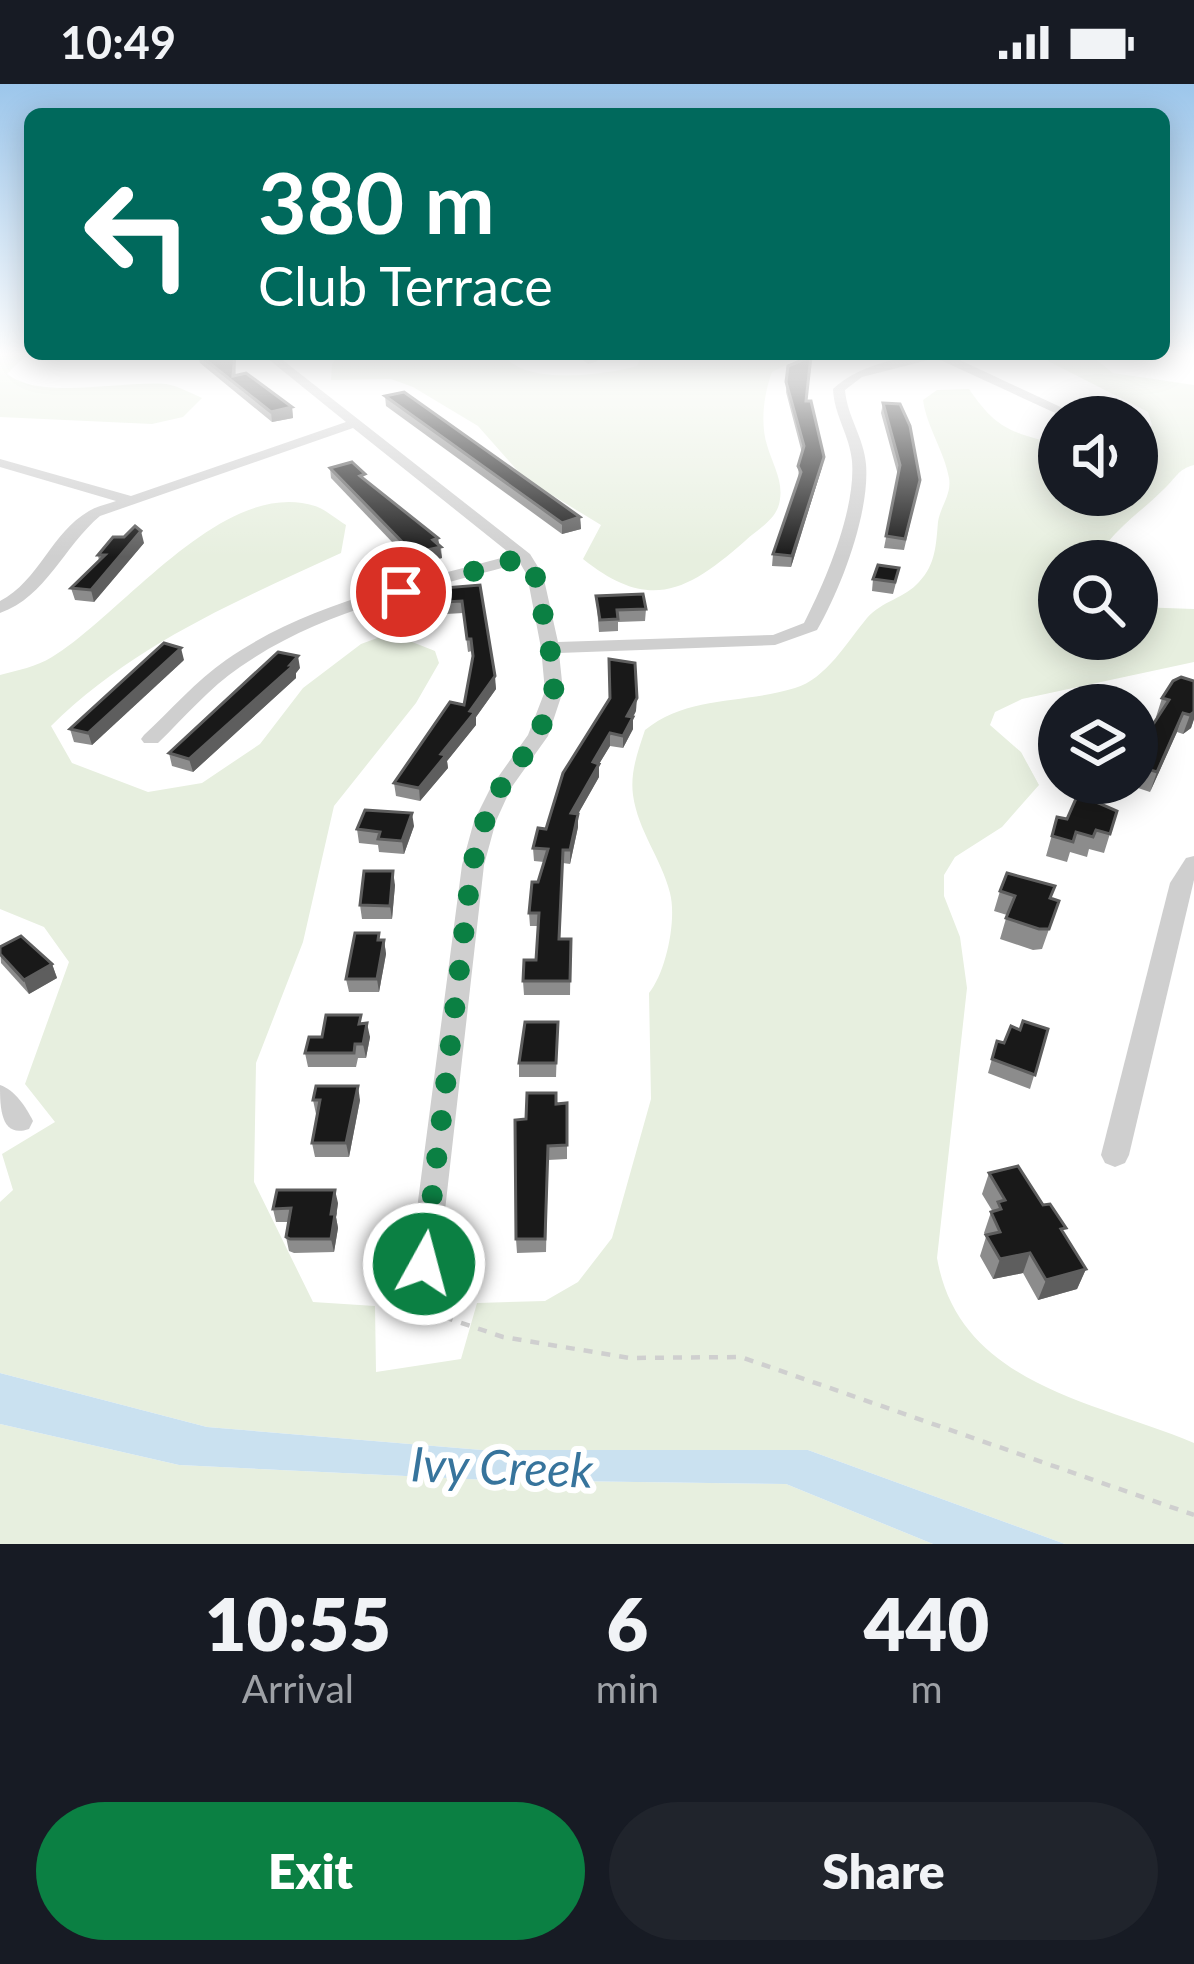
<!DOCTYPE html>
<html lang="en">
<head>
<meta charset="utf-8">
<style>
  :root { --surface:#171b24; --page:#20242c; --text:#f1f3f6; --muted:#9ea1a6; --accent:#0b8043 }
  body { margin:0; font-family:Lato,sans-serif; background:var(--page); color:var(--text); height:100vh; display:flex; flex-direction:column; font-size:45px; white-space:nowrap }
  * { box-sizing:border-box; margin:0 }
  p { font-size:39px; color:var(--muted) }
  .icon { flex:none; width:66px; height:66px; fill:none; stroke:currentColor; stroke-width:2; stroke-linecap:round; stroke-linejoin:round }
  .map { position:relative; height:1460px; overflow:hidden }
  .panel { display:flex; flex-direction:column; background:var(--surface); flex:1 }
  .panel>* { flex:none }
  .top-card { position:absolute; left:24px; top:24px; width:1146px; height:252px; border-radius:18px; box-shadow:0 6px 30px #0003; background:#00695c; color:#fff; overflow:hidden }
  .controls { position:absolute; left:1038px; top:312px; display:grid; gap:24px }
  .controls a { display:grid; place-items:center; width:120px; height:120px; border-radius:50%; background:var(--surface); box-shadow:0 6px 30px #0003; font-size:60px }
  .pin { position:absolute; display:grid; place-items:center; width:102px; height:102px; color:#fff; margin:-51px; border:6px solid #fff; border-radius:50%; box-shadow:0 3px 12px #0007 }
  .me { position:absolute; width:132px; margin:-66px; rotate:7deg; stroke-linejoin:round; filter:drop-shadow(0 0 9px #0008) }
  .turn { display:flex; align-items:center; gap:42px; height:252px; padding:0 36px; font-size:54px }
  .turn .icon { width:156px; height:156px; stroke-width:2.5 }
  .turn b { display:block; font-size:84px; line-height:102px }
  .eta { display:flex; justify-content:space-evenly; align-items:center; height:204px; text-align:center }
  .eta b { font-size:72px; font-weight:800; line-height:84px }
  .action { display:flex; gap:24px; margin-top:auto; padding:24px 36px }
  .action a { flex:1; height:138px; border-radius:72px; background:var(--accent); color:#fff; font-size:48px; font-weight:800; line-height:138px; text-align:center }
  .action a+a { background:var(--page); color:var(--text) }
  .status { display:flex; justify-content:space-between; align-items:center; height:84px; padding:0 60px; background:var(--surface); direction:ltr }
  .status svg { height:33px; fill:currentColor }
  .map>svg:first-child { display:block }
</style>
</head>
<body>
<div class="status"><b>10:49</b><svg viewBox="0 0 49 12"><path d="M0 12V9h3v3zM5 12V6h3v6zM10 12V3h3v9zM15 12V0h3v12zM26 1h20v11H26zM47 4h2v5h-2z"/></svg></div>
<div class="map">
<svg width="1194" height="1460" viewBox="0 0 1194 1460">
  <rect width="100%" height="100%" fill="#fff"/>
  <!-- green -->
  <g fill="#e7efdf">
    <path d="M 0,269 L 28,269 L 7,290 C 41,317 123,296 166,300 C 178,302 191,309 202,314 L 183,333 L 152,340 L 0,333 Z"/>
    <path d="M 340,270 L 504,270 C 521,302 606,291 637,282 L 642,270 L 808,270 L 772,288 C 764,309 760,339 767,361 C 772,379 783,396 780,415 C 778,435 759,444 745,457 C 687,508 649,528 583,475 L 601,441 L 524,394 L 478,342 L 413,303 L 391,295 L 331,296 L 332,280 Z"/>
    <path d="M 1057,270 L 1089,270 L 1113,289 L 1194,301 L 1194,381 C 1178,385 1176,394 1164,405 C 1137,432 1116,442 1095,477 L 1059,477 L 1059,555 L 1137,555 L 1137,523 L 1194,525 L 1194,578 L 1022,615 L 995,628 L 990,641 L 1021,668 L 1039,701 L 1002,743 L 955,773 L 944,791 L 944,812 L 960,853 L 967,904 L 937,1174 C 959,1301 1095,1317 1194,1359 L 1194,1460 L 1065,1460 L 808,1366 L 482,1366 L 207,1343 L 0,1289 L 0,1118 L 13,1106 L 2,1070 L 55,1038 L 25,1000 L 69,878 L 44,843 L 0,825 L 0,591 C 18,586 36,583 52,573 C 122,531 223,393 315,422 C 325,425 336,435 346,441 L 341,469 C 237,517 134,560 51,642 L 72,679 L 148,708 L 202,699 L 260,660 L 303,604 L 361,560 L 380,553 L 402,554 L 435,567 L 439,579 L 416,619 L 334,722 L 303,858 L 256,979 L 254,1098 L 313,1218 L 375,1222 L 376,1288 L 461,1275 L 477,1219 L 545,1217 L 578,1198 L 612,1154 L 651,1015 L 649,909 C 666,888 677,836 670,809 C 661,774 638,747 633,711 C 630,688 638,667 645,646 C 688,611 744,620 795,604 C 826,595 847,558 867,534 C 882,517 905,514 919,498 C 936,480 936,460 938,438 C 940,423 952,410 949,394 C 944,366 927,344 923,316 L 937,306 L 969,305 C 997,346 1011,348 1059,361 L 1059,411 L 1137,411 L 1137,353 L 1152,341 L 1148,328 L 1048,277 Z"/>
    <path d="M 0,1340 L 179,1381 L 489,1396 L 786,1400 L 933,1460 L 0,1460 Z"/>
  </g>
  <!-- water -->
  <path fill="#cae1f0" d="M 0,1289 L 207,1343 L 482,1366 L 808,1366 L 1065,1460 L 933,1460 L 786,1400 L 489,1396 L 179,1381 L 0,1340 Z"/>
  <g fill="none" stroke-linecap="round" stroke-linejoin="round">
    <!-- path -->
    <path stroke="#cfcfcf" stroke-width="4.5" stroke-dasharray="9 9" stroke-linecap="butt" d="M 444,1233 L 503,1253 L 630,1274 L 741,1273 L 1194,1431"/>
    <!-- street -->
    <g fill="#cfcfcf" fill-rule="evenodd">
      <path d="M 262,270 L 275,270 L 530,470 L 543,491 L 558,558 L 773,551 L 804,539 C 826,496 856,425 852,377 C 850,352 834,331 833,305 C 861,279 909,270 947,270 L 1082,333 L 1064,333 L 936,274 L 862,293 L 845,306 C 847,332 864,354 866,380 C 870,428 841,505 817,546 L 775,561 L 559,569 L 563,607 L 548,652 L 511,704 L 496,737 L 484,781 L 434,1224 L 430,1234 L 419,1238 L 408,1234 L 404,1224 L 462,781 L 474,737 L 491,703 L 528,651 L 545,607 L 541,564 L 527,491 L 520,479 C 424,506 323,525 240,583 C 209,604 185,633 158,659 L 144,659 L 141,655 L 144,651 C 171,626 196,597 226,576 C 311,517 415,498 512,471 L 353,344 L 100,432 C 64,462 46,513 0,529 L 0,517 C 39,497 51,449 89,427 C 97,422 108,420 116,417 L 0,383 L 0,375 L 131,412 L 346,338 Z"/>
      <path d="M 575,270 L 589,270 L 598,277 L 588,280 Z"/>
      <path d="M 1194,772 L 1194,796 L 1129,1071 L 1125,1079 L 1115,1083 L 1105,1079 L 1101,1071 L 1170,799 L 1186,774 Z"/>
      <path d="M 0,1001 C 15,1006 26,1023 33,1037 L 29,1045 C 0,1055 0,1022 0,1001 Z"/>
    </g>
  </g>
  <!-- wall -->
  <g fill="#8c8c8c">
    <path d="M 198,270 L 235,270 L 236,291 L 292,323 L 293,334 L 272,338 L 200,279 Z"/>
    <path d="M 788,282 L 806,317 L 822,383 L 791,483 L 772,482 L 773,470 L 799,396 L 798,382 L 802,369 L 786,308 Z"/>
    <path d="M 385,312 L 580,433 L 581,445 L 562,450 L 386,322 Z"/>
    <path d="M 883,319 L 920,396 L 904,466 L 884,464 L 898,391 L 881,329 Z"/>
    <path d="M 330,384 L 366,396 L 441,463 L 442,474 L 414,481 L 331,394 Z"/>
    <path d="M 144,459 L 94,518 L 75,516 L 71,504 L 99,477 L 98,471 Z"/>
    <path d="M 873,495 L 897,495 L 893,510 L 872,507 Z"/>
    <path d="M 480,501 L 496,605 L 476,633 L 476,641 L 447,677 L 448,684 L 420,717 L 396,712 L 394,699 L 464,621 L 473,574 L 472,567 L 468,568 L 463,529 L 446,530 L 443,504 Z"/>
    <path d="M 596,512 L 646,525 L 645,537 L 618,538 L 618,547 L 599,548 Z"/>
    <path d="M 184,576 L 92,661 L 74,658 L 70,645 Z"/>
    <path d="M 300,584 L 296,589 L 296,594 L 193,688 L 172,682 L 169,669 Z"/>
    <path d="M 1194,597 L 1194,635 L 1191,644 L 1183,650 L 1177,648 L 1150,708 L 1123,699 L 1137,699 L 1137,641 L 1152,642 L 1158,633 L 1156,633 L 1162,614 Z"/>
    <path d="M 636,627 L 633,633 L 633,645 L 623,664 L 610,662 L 599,680 L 599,693 L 578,730 L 578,743 L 570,780 L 563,779 L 560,855 L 571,855 L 570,911 L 524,911 L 523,897 L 536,876 L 538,842 L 530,842 L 529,829 L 544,778 L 534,777 L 533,764 L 546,745 L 563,689 Z"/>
    <path d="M 1117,727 L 1104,769 L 1089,765 L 1087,773 L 1070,768 L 1067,778 L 1046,772 L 1057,733 L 1067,735 Z"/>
    <path d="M 414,742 L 404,770 L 379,768 L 378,761 L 359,759 L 357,745 Z"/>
    <path d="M 395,801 L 392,835 L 362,835 L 360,821 Z"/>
    <path d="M 1055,802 L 1051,814 L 1059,817 L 1042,865 L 1033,866 L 1000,855 L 1007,831 L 994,827 L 1000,807 Z"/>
    <path d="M 380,856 L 384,856 L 386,870 L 379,908 L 349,908 L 346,895 Z"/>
    <path d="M 0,863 L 52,880 L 57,894 L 29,910 L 1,879 Z"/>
    <path d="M 558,938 L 556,993 L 519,993 L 519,979 Z"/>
    <path d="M 362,939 L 370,953 L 366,974 L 358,974 L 356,983 L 308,983 L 305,969 L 322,953 Z"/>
    <path d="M 1048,945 L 1030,1005 L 988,989 L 997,957 L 1004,959 L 1020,946 Z"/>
    <path d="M 313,1016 L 360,1016 L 349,1073 L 315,1073 L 312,1059 L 318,1030 L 316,1030 Z"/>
    <path d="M 556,1019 L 567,1019 L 567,1075 L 548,1076 L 546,1168 L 517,1169 L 516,1155 L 526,1035 Z"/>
    <path d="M 989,1089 L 1043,1121 L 1086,1185 L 1077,1205 L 1038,1216 L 1023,1189 L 993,1195 L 980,1172 L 986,1153 L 984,1149 L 991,1128 L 993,1128 L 982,1110 Z"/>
    <path d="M 338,1119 L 336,1133 L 338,1144 L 334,1168 L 294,1169 L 289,1167 L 286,1153 L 289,1138 L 276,1138 L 273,1125 Z"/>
  </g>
  <!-- shaded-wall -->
  <g fill="#5e5e5e">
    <path d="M 292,323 L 293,334 L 272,338 L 271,328 Z"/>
    <path d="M 824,373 L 822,383 L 791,483 L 792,472 Z"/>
    <path d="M 580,433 L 581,445 L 562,450 L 562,439 Z"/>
    <path d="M 141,447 L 144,459 L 94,518 L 91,506 Z"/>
    <path d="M 438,454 L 442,474 L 414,481 L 413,469 L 433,456 Z"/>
    <path d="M 181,564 L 184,576 L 92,661 L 88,649 Z"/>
    <path d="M 298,572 L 300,584 L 296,589 L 296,594 L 193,688 L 189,675 Z"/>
    <path d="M 495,592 L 496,605 L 476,633 L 476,641 L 447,677 L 448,684 L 420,717 L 419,704 L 470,627 Z"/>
    <path d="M 637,614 L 636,627 L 627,644 L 627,632 Z"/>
    <path d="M 1194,628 L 1194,635 L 1191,644 L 1183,650 L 1190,631 Z"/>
    <path d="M 1183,629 L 1177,648 L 1150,708 L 1157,688 Z"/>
    <path d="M 633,633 L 633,645 L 623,664 L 623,652 Z"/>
    <path d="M 610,649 L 610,662 L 599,680 L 599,693 L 578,730 L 578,743 L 570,780 L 571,729 L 593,678 Z"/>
    <path d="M 412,729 L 414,742 L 404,770 L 402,757 Z"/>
    <path d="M 393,787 L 395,801 L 392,835 L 390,822 Z"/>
    <path d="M 384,856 L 386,870 L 379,908 L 377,895 Z"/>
    <path d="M 52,880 L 57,894 L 29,910 L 24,896 Z"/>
    <path d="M 367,939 L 370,953 L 366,974 L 363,960 Z"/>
    <path d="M 358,1002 L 360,1016 L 349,1073 L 346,1059 Z"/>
    <path d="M 335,1106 L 338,1119 L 336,1133 L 338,1144 L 334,1168 L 331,1155 L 331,1130 Z"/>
    <path d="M 1030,1169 L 1023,1189 L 993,1195 L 1000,1175 Z"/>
    <path d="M 1086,1185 L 1077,1205 L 1038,1216 L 1046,1196 Z"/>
  </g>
  <!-- building -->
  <g fill="#191919" stroke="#5e5e5e" stroke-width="3">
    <path d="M 198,270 L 235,270 L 233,292 L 246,289 L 292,323 L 271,328 Z"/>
    <path d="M 811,272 L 806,317 L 811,317 L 824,373 L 792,472 L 773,470 L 801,388 L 798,382 L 804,362 L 786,298 L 788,282 Z"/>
    <path d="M 404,308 L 580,433 L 562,439 L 385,312 Z"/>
    <path d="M 883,319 L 900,320 L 910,342 L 920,396 L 905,455 L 886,452 L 900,381 Z"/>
    <path d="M 352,378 L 365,390 L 360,392 L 438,454 L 433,456 L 441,463 L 413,469 L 330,384 Z"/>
    <path d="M 135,442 L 141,447 L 91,506 L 71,504 L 105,471 L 98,471 L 113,453 L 124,453 Z"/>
    <path d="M 878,481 L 899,484 L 895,498 L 873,495 Z"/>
    <path d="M 480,501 L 495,592 L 470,627 L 475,628 L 441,670 L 446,671 L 419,704 L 394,699 L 450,618 L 464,621 L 473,572 L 471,555 L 467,555 L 462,517 L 445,518 L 443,504 Z"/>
    <path d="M 643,510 L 646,525 L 617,526 L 618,535 L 600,536 L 596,512 Z"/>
    <path d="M 164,559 L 181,564 L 88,649 L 70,645 Z"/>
    <path d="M 278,568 L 298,572 L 290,581 L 294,581 L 189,675 L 169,669 Z"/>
    <path d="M 609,575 L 635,579 L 637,614 L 627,632 L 633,633 L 623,652 L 610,649 L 593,678 L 599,680 L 571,729 L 578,730 L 570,766 L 563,766 L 559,855 L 571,855 L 570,897 L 523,897 L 524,876 L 536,876 L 539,829 L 529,829 L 532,798 L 538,798 L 548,765 L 533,764 L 538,744 L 546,745 L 563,689 L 610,614 Z"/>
    <path d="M 1181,593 L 1194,597 L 1194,628 L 1190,631 L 1183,629 L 1157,688 L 1137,682 L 1137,641 L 1139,638 L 1152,642 L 1169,616 L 1162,614 L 1173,597 Z"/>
    <path d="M 1078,710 L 1117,727 L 1110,750 L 1096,746 L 1093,753 L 1076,748 L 1073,758 L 1052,752 L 1057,733 L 1067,735 Z"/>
    <path d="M 365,726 L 412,729 L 402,757 L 378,755 L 380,748 L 357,745 Z"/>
    <path d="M 364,787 L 393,787 L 390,822 L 360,821 Z"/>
    <path d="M 1007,789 L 1055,802 L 1050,814 L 1059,817 L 1049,845 L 1039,845 L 1006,834 L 1015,812 L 1000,807 Z"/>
    <path d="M 355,849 L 379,849 L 378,856 L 384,856 L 377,895 L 346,895 Z"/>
    <path d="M 21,852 L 52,880 L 24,896 L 0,870 L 0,863 Z"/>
    <path d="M 326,931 L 361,931 L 359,940 L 367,939 L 363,960 L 355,960 L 354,969 L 305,969 L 309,953 L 322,953 Z"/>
    <path d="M 1023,937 L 1048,945 L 1035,991 L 992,975 L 997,957 L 1004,959 L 1011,942 L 1020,946 Z"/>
    <path d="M 525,938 L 558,938 L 556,979 L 519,979 Z"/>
    <path d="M 316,1002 L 358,1002 L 346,1059 L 312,1059 L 320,1016 L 313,1016 Z"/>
    <path d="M 527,1009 L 556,1009 L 556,1020 L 567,1019 L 567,1061 L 548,1062 L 545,1155 L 516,1155 L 515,1036 L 526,1035 Z"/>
    <path d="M 1018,1082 L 1043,1121 L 1050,1120 L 1066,1144 L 1061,1145 L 1086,1185 L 1046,1196 L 1030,1169 L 1000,1175 L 986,1151 L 1000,1148 L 991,1128 L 1001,1125 L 998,1118 L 1005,1116 L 989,1089 Z"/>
    <path d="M 277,1106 L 335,1106 L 331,1130 L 335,1130 L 331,1155 L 290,1155 L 286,1153 L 291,1124 L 273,1125 Z"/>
  </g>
  <!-- sky -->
  <linearGradient id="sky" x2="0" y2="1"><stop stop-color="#9cc6eb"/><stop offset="0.57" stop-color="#fff"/><stop offset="1" stop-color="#fff" stop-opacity="0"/></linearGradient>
  <rect width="1194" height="473" fill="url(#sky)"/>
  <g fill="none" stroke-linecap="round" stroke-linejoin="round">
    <!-- route -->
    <path stroke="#0b8043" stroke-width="21" stroke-dasharray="0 37.8" d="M 401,508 L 524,473 L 535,491 L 550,564 L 554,607 L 538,652 L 501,703 L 485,737 L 472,781 L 424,1180"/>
  </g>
  <g text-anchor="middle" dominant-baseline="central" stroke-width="12" stroke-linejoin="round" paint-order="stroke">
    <!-- near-water labels -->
    <g font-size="48" font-style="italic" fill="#37749c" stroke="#fff">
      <text transform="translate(502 1382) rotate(2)">Ivy Creek</text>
    </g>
  </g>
</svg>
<div class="controls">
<a><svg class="icon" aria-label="sound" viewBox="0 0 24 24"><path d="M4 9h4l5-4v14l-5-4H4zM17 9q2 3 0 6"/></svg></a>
<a><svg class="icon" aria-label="search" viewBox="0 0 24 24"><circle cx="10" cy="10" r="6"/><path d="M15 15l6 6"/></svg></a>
<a><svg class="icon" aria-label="layers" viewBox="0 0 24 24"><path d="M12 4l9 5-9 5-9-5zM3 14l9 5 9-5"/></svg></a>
</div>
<div class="pin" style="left:401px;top:508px;background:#d93025"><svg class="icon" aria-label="arrive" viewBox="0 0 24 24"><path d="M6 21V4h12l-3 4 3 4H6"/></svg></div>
<svg class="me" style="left:424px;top:1180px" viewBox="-20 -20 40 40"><circle r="17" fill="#0b8043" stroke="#fff" stroke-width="3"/><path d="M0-11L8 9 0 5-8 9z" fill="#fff"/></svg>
<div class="top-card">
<div class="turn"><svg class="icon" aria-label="left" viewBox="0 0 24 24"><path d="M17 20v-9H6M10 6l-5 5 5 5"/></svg><div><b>380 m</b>Club Terrace</div></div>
</div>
</div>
<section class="panel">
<div class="eta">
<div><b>10:55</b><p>Arrival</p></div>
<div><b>6</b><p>min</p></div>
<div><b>440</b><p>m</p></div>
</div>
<div class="action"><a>Exit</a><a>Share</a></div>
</section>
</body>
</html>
